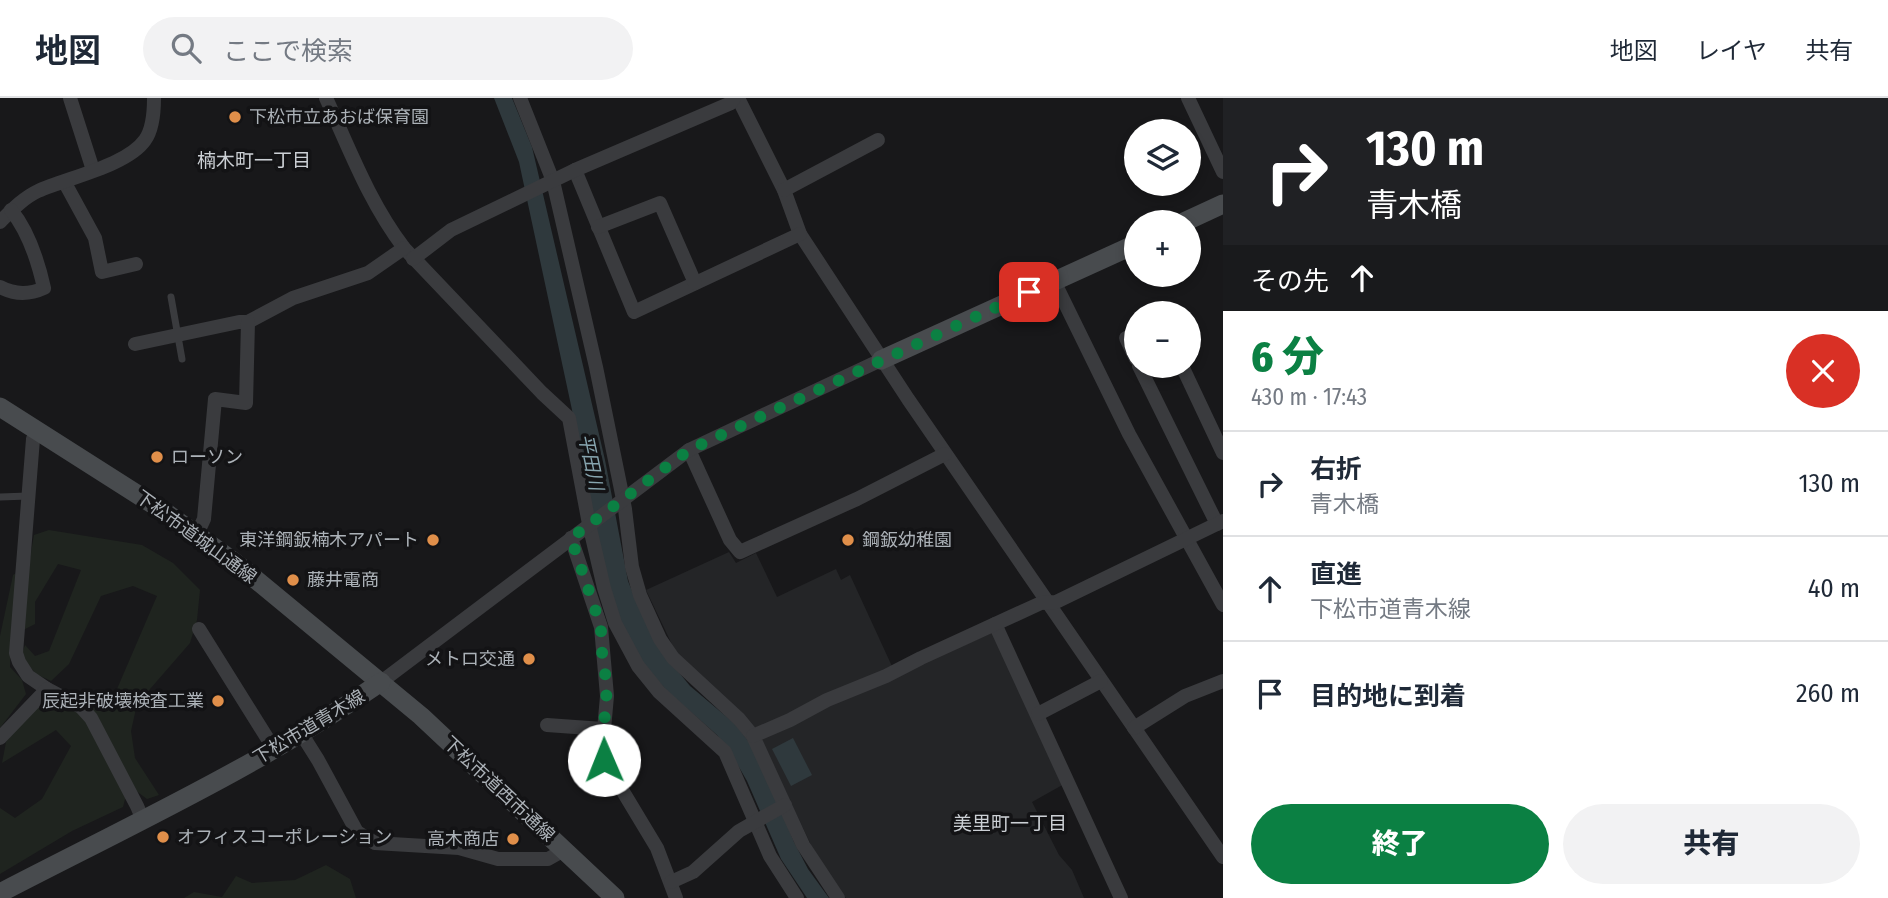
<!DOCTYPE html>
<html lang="ja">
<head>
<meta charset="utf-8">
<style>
  :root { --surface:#fff; --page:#f2f2f3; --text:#1f2937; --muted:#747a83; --line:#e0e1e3; --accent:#0b8043 }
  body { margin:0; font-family:"Fira Sans Condensed","Noto Sans JP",sans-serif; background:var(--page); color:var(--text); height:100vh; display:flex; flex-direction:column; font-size:26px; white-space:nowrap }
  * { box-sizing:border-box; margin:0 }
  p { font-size:23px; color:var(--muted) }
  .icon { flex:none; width:38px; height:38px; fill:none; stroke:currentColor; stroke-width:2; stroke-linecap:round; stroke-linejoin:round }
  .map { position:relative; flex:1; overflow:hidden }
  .details { display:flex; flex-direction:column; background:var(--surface); width:665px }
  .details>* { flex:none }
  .hud { background:#202124; color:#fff; overflow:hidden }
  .tools { position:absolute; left:1124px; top:21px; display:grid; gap:14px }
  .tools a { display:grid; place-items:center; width:77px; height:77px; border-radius:50%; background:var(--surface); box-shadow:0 4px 10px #0003; font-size:35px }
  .pin { position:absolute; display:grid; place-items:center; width:60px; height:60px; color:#fff; margin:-30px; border-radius:14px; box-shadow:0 4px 10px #0006 }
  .me { position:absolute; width:77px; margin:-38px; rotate:359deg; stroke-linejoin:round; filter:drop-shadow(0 0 5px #0008) }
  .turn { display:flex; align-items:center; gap:24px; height:147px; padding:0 28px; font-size:32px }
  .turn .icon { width:91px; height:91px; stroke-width:2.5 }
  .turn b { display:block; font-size:49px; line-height:60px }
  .then { display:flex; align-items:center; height:66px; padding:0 28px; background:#0003; gap:14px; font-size:26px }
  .round { display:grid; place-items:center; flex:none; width:74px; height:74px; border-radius:37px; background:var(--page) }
  .summary { display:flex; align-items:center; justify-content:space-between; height:119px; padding:0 28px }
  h1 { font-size:42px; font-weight:800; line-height:52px; color:var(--accent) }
  .cta { display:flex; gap:14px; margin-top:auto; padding:14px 28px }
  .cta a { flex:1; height:80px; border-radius:42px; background:var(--accent); color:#fff; font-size:28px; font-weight:800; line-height:80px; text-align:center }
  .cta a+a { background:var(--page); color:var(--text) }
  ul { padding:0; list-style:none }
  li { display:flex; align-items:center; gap:21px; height:105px; padding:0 28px; border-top:2px solid var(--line) }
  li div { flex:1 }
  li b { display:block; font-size:26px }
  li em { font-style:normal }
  header { display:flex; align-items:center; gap:42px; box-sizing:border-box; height:98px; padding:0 35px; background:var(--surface); border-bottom:2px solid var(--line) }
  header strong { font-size:33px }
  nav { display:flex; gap:38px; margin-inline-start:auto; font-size:24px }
  .search { width:490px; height:63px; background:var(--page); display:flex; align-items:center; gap:18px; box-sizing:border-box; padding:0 24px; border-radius:38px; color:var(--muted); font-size:26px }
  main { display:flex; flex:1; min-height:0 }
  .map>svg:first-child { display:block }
</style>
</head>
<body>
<header>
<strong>地図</strong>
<div class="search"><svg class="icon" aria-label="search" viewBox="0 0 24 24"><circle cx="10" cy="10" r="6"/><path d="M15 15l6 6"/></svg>ここで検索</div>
<nav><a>地図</a><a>レイヤ</a><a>共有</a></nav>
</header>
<main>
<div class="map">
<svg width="1223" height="800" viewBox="0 0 1223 800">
  <rect width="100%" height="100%" fill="#18181a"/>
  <!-- built -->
  <path fill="#242527" d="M 729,454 L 736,465 L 756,455 L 777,499 L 836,471 L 841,482 L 850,477 L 896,577 L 992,535 L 1066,685 L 1032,704 L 1059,757 L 1072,772 L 1084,800 L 846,800 L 836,790 L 811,747 L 765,650 L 677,557 L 646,492 Z"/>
  <!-- green -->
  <g fill="#1f241f">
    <path d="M 49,432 L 142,447 L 173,465 L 200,492 L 197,522 L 190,545 L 137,606 L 131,633 L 135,660 L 159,697 L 147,701 L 135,692 L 125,701 L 123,709 L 72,733 L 0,776 L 0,710 L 15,720 L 42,701 L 71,648 L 56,632 L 2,665 L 6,644 L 31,613 L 58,600 L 76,601 L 101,610 L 117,591 L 157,498 L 133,488 L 101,498 L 69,566 L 51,583 L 36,576 L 21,558 L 25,547 L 35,558 L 49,553 L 81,472 L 58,466 L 35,504 L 35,526 L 11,538 L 10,569 L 22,582 L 26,596 L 0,630 L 0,538 L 13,477 L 29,467 L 34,437 Z"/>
    <path d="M 326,767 L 350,781 L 356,800 L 184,800 L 194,794 L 222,799 L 236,778 L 252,785 L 295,782 Z"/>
  </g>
  <!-- water -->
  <g fill="#2f393d">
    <path d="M 494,0 L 512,0 L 532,49 L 605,362 L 628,483 L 639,510 L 664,556 L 690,588 L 734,625 L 750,645 L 760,661 L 794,744 L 808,771 L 829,800 L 807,800 L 781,761 L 747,683 L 729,652 L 717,637 L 667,593 L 644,566 L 619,521 L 605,484 L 581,354 L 519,64 Z"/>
    <path d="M 793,640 L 812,677 L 791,688 L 772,651 Z"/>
  </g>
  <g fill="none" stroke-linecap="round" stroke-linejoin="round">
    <!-- lane -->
    <g stroke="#3a3b3e" stroke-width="7">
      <path d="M 171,199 L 182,261"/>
      <path d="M 0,399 L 28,398"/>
    </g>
    <!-- street -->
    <g stroke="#3a3b3e" stroke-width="14">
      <path d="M 70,0 L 93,72"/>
      <path d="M 326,0 C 350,52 369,104 404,150 L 542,295 L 569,320 L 589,426 L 604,490 L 615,525 L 638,568 L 659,594 L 725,654 L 770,758 L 797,800"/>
      <path d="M 520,0 L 553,83 L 596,269 L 625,411 L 632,469 L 640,497 L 660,541 L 673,560 L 739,621 L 753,638 L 803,747 L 838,800"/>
      <path d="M 738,0 L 784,92 L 800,136 L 908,301 L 1223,759"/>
      <path d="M 1188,0 L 1223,74"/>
      <path d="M 575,72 L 634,214 L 800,136"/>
      <path d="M 65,85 L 95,140 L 102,174 L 136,166"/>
      <path d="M 784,92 L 878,42"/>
      <path d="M 0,124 C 11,113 23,100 38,93 C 66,80 127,68 145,42 C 153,31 154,14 154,0"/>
      <path d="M 598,129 L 660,105 L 695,185"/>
      <path d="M 413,161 L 451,132 L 575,72 L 731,5 L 734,0"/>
      <path d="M 1054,183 L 1129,336 L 1223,507"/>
      <path d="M 0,189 C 15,197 29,197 44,190 C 38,163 29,134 11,112"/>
      <path d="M 1126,240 L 1136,261"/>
      <path d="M 135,246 L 239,224 L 248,224 L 293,200 L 368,175 L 404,150"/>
      <path d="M 1139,268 L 1217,426"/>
      <path d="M 1182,268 L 1223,355"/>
      <path d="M 38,333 L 33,341 L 16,555 L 19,564 L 28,578 L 47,591 L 81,609 L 91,620 L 137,708 L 143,722"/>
      <path d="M 689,352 L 730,442 L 740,454 L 857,401 L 945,356"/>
      <path d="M 197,436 L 204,421 L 215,301 L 246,305 L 248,224"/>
      <path d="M 571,440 L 601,529 L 607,598 L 602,654 L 604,662 L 657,750 L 676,800"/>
      <path d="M 995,526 L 1121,800"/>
      <path d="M 199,531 L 274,651"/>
      <path d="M 381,584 L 689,352 L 881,262"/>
      <path d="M 1038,616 L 1101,583"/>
      <path d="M 547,627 L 603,631"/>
      <path d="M 1134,630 L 1185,598 L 1223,583"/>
      <path d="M 301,635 L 318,662 L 357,734 L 375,745 L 459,750 L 498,761 L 548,761 L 564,752"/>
      <path d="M 753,638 L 790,622 L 827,602 L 886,578 L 921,560 L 1041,505 L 1056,504 L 1223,423"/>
      <path d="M 0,640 L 47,591"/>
      <path d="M 671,784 L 693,774 L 739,733 L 785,707"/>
    </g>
    <!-- secondary -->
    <g stroke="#484b4e" stroke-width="19">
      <path d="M 1184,124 L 1223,106"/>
      <path d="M 881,262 L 1136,146"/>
      <path d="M 0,309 L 165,414 L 237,466 L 421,618 L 615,800"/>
      <path d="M 0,795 C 129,728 261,667 381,584"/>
    </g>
  </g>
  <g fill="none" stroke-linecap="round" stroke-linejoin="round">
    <!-- route -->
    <path stroke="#0b8043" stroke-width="12" stroke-dasharray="0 21.6" d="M 604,662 L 602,654 L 607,589 L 601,547 L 601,529 L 571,440 L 689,352 L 1029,194"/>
  </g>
  <!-- markers -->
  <g fill="#e08f4a" stroke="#131315" stroke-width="2.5">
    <circle cx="235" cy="19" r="7"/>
    <circle cx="157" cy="359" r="7"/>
    <circle cx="433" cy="442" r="7"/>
    <circle cx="848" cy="442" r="7"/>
    <circle cx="293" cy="482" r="7"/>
    <circle cx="529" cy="561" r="7"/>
    <circle cx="218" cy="603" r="7"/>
    <circle cx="163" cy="739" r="7"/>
    <circle cx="513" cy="741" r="7"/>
  </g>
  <g text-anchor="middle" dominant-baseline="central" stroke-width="7" stroke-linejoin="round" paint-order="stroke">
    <!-- poi labels -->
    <g font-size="18" fill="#acb2b8" stroke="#131315" text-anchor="start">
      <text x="249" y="19">下松市立あおば保育園</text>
      <text x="171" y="359">ローソン</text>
      <text x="419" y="442" text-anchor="end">東洋鋼鈑楠木アパート</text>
      <text x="862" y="442">鋼鈑幼稚園</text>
      <text x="307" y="482">藤井電商</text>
      <text x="515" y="561" text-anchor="end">メトロ交通</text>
      <text x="204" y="603" text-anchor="end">辰起非破壊検査工業</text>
      <text x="177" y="739">オフィスコーポレーション</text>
      <text x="499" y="741" text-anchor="end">高木商店</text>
    </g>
    <!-- street labels -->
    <g font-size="18" fill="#acb2b8" stroke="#131315">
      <text transform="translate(196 439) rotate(36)">下松市道城山通線</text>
      <text transform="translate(309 629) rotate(-31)">下松市道青木線</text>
      <text transform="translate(499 691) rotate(43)">下松市道西市通線</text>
    </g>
    <!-- neighbourhood labels -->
    <g font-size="19" fill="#ccd0d5" stroke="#131315">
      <text x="254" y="62">楠木町一丁目</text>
      <text x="1010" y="725">美里町一丁目</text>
    </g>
    <!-- water labels -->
    <g font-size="19" font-style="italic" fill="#87a5af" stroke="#131315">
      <text transform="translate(591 364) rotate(78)">平田川</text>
    </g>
  </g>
</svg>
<div class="tools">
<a><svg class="icon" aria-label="layers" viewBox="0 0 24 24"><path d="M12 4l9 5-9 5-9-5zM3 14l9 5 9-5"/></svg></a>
<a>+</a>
<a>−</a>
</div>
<div class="pin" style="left:1029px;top:194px;background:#d93025"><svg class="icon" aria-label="arrive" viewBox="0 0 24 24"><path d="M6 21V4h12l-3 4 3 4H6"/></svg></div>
<svg class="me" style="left:604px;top:662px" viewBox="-20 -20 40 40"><circle r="19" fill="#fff"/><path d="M0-13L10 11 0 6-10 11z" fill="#0b8043"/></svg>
</div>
<section class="details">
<div class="hud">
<div class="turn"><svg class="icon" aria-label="right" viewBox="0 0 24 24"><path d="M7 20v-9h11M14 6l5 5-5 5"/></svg><div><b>130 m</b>青木橋</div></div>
<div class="then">その先<svg class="icon" aria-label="ahead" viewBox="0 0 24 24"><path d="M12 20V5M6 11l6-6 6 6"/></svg></div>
</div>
<div class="summary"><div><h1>6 分</h1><p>430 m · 17:43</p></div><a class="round" style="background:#d93025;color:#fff"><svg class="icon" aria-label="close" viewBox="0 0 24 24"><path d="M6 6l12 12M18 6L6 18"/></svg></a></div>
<ul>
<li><svg class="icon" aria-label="right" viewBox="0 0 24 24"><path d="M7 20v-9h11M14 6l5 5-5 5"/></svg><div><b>右折</b><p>青木橋</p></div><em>130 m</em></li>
<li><svg class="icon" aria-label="ahead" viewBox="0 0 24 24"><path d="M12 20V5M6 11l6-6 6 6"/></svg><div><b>直進</b><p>下松市道青木線</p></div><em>40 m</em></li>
<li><svg class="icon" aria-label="arrive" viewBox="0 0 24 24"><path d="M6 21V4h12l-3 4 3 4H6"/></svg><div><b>目的地に到着</b></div><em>260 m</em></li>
</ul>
<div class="cta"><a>終了</a><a>共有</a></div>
</section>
</main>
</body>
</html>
